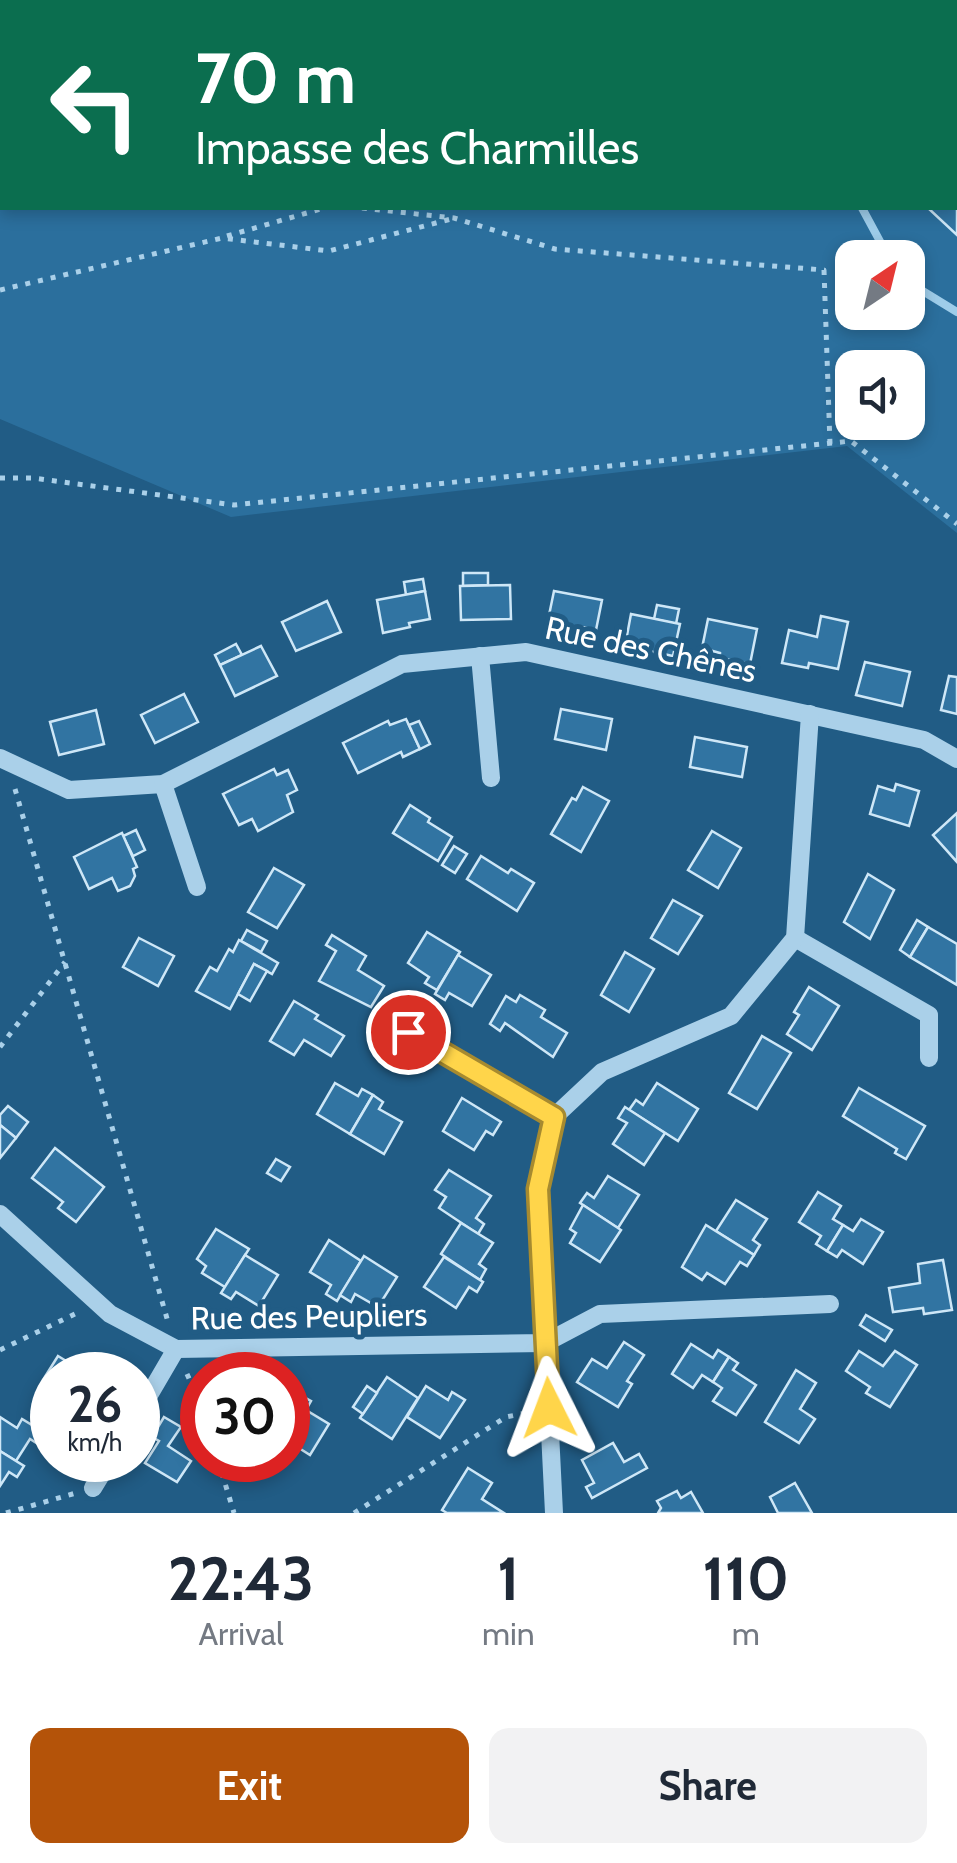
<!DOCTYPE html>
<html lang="en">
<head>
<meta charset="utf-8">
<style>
  :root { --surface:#fff; --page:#f2f2f3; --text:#1f2937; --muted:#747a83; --accent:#b45309 }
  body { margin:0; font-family:Cabin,sans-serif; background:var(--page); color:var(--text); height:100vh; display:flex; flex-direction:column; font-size:38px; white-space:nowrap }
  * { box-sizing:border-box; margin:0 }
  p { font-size:32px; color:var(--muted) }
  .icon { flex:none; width:55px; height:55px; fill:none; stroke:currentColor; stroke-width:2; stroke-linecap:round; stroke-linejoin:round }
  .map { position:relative; height:1513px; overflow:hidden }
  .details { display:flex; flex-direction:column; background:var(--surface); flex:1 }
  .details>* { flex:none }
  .top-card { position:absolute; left:0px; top:0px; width:958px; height:210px; box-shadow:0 5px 15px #0003; background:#0b6e4f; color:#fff; overflow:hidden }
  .needle { width:65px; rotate:35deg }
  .fabs { position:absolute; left:835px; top:240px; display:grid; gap:20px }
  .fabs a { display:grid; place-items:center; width:90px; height:90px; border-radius:20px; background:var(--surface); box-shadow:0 5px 15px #0003; font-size:50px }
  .speed { position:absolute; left:30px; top:1352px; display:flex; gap:20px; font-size:50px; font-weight:700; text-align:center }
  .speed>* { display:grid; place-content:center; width:130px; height:130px; border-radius:50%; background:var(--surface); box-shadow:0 5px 15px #0003; line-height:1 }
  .speed small { font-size:25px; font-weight:400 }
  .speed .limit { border:15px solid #d22; background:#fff; color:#111 }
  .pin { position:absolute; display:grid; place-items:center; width:85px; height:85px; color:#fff; margin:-42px; border:5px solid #fff; border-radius:50%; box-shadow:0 2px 10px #0007 }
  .me { position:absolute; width:110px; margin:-55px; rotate:357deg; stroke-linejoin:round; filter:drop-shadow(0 0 8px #0008) }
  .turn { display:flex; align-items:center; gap:35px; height:210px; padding:0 30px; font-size:45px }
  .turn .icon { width:130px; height:130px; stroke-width:2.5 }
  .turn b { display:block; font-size:70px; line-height:85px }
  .eta { display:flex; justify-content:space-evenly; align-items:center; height:170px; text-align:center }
  .eta b { font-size:60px; font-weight:700; line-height:70px }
  .primary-button { display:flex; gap:20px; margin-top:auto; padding:20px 30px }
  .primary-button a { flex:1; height:115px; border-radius:20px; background:var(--accent); color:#fff; font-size:40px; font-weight:700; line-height:115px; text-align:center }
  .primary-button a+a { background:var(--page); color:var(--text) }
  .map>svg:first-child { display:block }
</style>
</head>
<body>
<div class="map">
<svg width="957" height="1513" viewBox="0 0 957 1513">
  <rect width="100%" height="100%" fill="#215c85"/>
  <!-- green -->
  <path fill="#2b6f9d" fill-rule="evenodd" d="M 0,0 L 149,2 L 2,2 L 2,208 L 957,205 L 957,533 L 847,446 L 231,517 L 0,419 ZM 852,258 L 908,258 L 908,312 L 852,312 ZM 852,368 L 908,368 L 908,422 L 852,422 Z"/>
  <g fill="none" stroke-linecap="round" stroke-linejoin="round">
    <!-- stream -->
    <g stroke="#9ecdea" stroke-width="8">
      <path d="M 0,6 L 2,7"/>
      <path d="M 862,208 L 889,258"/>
      <path d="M 908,282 L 957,312"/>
    </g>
  </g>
  <!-- building -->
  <g fill="#3174a2" stroke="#cee7f7" stroke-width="2.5">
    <path d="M 641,0 L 791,0 L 641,2 Z"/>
    <path d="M 791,0 L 942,0 L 791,2 Z"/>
    <path d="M 955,150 L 957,152 L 957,235 L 928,208 L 955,208 Z"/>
    <path d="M 463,573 L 488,573 L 488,585 L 463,586 Z"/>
    <path d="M 423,579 L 425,591 L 406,595 L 404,582 Z"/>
    <path d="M 510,585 L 511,619 L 461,620 L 460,586 Z"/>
    <path d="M 425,591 L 430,619 L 409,623 L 410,627 L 383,633 L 377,600 Z"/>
    <path d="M 554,591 L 602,600 L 596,630 L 577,626 L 576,631 L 547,625 Z"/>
    <path d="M 327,601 L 341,632 L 296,651 L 282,622 Z"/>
    <path d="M 657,605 L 679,609 L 676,624 L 654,619 Z"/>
    <path d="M 631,614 L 680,624 L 673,656 L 625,646 Z"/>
    <path d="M 821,616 L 848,622 L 838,669 L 809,663 L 808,668 L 782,663 L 789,630 L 817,637 Z"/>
    <path d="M 708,619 L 757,629 L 750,664 L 720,658 L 720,653 L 702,648 Z"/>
    <path d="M 236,644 L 242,655 L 220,665 L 215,655 Z"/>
    <path d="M 261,646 L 277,676 L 235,696 L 220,665 Z"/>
    <path d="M 865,662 L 910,672 L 902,706 L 856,695 Z"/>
    <path d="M 949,676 L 957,677 L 957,714 L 941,710 Z"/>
    <path d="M 184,694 L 198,722 L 155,743 L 141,715 Z"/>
    <path d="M 561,709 L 612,719 L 606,750 L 555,739 Z"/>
    <path d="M 96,710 L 104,744 L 59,755 L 50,722 Z"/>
    <path d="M 406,719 L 420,749 L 403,757 L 401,752 L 358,773 L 343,743 L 388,721 L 390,725 Z"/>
    <path d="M 419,721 L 430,744 L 420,749 L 409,725 Z"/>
    <path d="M 695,737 L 747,747 L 742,777 L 690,767 Z"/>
    <path d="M 274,769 L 277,775 L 288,770 L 297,790 L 287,795 L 293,812 L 258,831 L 252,819 L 239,825 L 223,794 Z"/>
    <path d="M 896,784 L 919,791 L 909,826 L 870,814 L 878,786 L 894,791 Z"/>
    <path d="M 583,787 L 609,801 L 581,852 L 551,834 L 572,798 L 576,800 Z"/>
    <path d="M 410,805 L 430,818 L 428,822 L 452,837 L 438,861 L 393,833 Z"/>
    <path d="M 957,813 L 957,862 L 933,835 Z"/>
    <path d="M 136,830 L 145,850 L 133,856 L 123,836 Z"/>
    <path d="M 712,831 L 741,848 L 718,888 L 688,870 Z"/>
    <path d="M 122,833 L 137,867 L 133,869 L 135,876 L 130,886 L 118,891 L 112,878 L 89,889 L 74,857 Z"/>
    <path d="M 454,846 L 467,854 L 455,873 L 442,865 Z"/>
    <path d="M 481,856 L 508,873 L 511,869 L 534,883 L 517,911 L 467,879 Z"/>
    <path d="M 274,868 L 304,885 L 277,928 L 248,912 Z"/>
    <path d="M 868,874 L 894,890 L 870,939 L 844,922 Z"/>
    <path d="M 673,900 L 702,916 L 678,954 L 651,938 Z"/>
    <path d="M 917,920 L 928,927 L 910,957 L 900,950 Z"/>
    <path d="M 928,927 L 957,944 L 957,985 L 910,957 Z"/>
    <path d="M 247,930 L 267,941 L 261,952 L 241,941 Z"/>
    <path d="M 427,932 L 460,952 L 437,990 L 425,983 L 429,977 L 408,963 Z"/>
    <path d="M 332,935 L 366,956 L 358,970 L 384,986 L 371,1007 L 319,981 L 336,951 L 326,945 Z"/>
    <path d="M 139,938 L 174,956 L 158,986 L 123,967 Z"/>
    <path d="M 239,940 L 278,963 L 272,974 L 254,964 L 230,1009 L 196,991 L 210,967 L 217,971 L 229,949 L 233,952 Z"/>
    <path d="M 625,952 L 654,969 L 629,1012 L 601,995 Z"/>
    <path d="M 458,955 L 491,975 L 472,1006 L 449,993 L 445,1000 L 435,994 Z"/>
    <path d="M 254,964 L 267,971 L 250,1001 L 238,994 Z"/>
    <path d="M 809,987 L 839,1006 L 812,1050 L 787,1034 L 799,1015 L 794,1012 Z"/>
    <path d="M 520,995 L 545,1010 L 541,1017 L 567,1033 L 553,1057 L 505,1023 L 500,1031 L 490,1024 L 506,996 L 516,1002 Z"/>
    <path d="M 294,1001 L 318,1015 L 315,1019 L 344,1036 L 331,1056 L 304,1040 L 294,1055 L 270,1041 Z"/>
    <path d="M 762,1036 L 791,1053 L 757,1109 L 729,1093 Z"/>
    <path d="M 335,1083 L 358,1096 L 362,1089 L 373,1095 L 350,1134 L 317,1114 Z"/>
    <path d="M 657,1083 L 698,1109 L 678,1141 L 629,1110 L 636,1100 L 643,1105 Z"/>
    <path d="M 859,1088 L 925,1126 L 906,1159 L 895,1153 L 897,1149 L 843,1116 Z"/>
    <path d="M 373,1095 L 383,1102 L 379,1109 L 402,1122 L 384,1154 L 350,1134 Z"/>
    <path d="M 462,1098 L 501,1122 L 493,1135 L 486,1131 L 474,1150 L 443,1131 Z"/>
    <path d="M 8,1106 L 28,1122 L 16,1138 L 0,1125 L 0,1115 Z"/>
    <path d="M 625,1107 L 665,1133 L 644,1165 L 613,1144 L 627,1123 L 618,1118 Z"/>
    <path d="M 0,1125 L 16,1138 L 0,1158 Z"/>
    <path d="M 55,1148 L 104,1187 L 76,1222 L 58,1208 L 63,1202 L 32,1178 Z"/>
    <path d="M 276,1159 L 290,1167 L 281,1181 L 267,1173 Z"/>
    <path d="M 449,1170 L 491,1196 L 476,1218 L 484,1224 L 478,1234 L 439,1208 L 446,1197 L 435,1190 Z"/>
    <path d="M 608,1176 L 639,1195 L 618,1228 L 580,1203 L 587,1193 L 594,1198 Z"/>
    <path d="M 818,1192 L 841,1206 L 833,1219 L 843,1225 L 827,1251 L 816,1244 L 821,1236 L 799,1222 Z"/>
    <path d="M 736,1200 L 767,1219 L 753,1240 L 760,1245 L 754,1255 L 716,1231 Z"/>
    <path d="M 583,1205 L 621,1230 L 600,1262 L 570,1243 L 576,1233 L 570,1229 Z"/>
    <path d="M 861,1219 L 883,1232 L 863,1264 L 842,1250 L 837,1257 L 827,1251 L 843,1225 L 853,1231 Z"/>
    <path d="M 461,1223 L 493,1243 L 479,1264 L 486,1269 L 480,1280 L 441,1254 Z"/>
    <path d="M 706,1225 L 754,1255 L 747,1266 L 740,1262 L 725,1284 L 707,1273 L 702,1280 L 682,1267 Z"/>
    <path d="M 216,1229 L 249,1249 L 225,1287 L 202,1273 L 206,1266 L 197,1259 Z"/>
    <path d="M 329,1240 L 361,1261 L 337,1301 L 326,1294 L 331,1285 L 310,1272 Z"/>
    <path d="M 245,1255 L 278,1275 L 259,1306 L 236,1292 L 231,1299 L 221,1293 Z"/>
    <path d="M 364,1256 L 397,1277 L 378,1307 L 355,1294 L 351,1302 L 340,1295 Z"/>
    <path d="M 444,1257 L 483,1282 L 477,1292 L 469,1287 L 456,1308 L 424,1287 Z"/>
    <path d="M 943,1260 L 952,1310 L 924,1314 L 923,1308 L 893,1312 L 889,1288 L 920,1283 L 918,1264 Z"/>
    <path d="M 866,1315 L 892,1330 L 885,1341 L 860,1325 Z"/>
    <path d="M 624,1342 L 644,1355 L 627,1381 L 632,1384 L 618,1407 L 577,1382 L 592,1359 L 607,1368 Z"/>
    <path d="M 691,1344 L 713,1358 L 718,1350 L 729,1357 L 713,1382 L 702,1375 L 693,1388 L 672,1374 Z"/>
    <path d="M 859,1351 L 883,1366 L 895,1351 L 917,1365 L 890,1407 L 866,1393 L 870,1387 L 846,1371 Z"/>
    <path d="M 58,1356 L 86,1373 L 90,1367 L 103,1375 L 52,1375 L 52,1386 L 43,1380 Z"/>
    <path d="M 729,1357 L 738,1363 L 733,1370 L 756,1385 L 736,1415 L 713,1401 L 722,1388 L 713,1382 Z"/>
    <path d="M 796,1370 L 816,1383 L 800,1409 L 815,1419 L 799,1443 L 765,1422 Z"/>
    <path d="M 387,1377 L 418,1398 L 392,1439 L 360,1418 Z"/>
    <path d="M 367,1386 L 377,1393 L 363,1414 L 353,1407 Z"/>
    <path d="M 426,1386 L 448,1400 L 452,1392 L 465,1400 L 440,1438 L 407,1417 Z"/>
    <path d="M 302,1396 L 311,1401 L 306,1410 L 329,1424 L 310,1455 L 288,1441 L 288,1418 Z"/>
    <path d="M 0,1417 L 17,1428 L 22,1419 L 45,1433 L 38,1444 L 30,1439 L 16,1461 L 0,1451 Z"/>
    <path d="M 164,1417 L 181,1427 L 168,1446 L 191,1461 L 177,1482 L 145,1463 L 159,1441 L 152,1437 Z"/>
    <path d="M 613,1443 L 624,1462 L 639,1454 L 647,1468 L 592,1498 L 586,1487 L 594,1483 L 582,1460 Z"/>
    <path d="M 0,1451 L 24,1466 L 17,1477 L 9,1472 L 0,1486 Z"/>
    <path d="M 468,1468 L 492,1483 L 482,1499 L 504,1513 L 447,1513 L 442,1510 Z"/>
    <path d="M 795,1483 L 812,1513 L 778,1513 L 770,1497 Z"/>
    <path d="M 677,1491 L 681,1498 L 691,1492 L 703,1513 L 658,1513 L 661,1508 L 657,1501 Z"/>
  </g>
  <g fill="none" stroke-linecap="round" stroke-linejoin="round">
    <!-- path -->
    <g stroke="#aad0e9" stroke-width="5" stroke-dasharray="5 8" stroke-linecap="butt">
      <path d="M 955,85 L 957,84"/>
      <path d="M 955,122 L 957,123"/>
      <path d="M 362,208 L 454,218 L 555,249 L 824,270 L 830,444"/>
      <path d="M 227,236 L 324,208"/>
      <path d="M 0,290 L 222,238 L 329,251 L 451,219"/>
      <path d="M 0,478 L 33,478 L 234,505 L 851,441 L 957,524"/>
      <path d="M 15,789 L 168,1322"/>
      <path d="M 0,1047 L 65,962"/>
      <path d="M 0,1350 L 77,1313"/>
      <path d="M 187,1374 L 202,1408"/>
      <path d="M 218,1460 L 234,1513"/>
      <path d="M 6,1513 L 76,1493"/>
      <path d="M 354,1513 L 506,1417 L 526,1413"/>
    </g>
    <!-- minor -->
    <g stroke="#aad0e9" stroke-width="18">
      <path d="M 514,0 L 534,2"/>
      <path d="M 480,656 L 491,778"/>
      <path d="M 0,758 L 69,790 L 163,784 L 402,664 L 526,652 L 924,740 L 957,759"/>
      <path d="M 163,784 L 197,887"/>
      <path d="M 795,938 L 929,1015 L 929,1058"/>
      <path d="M 408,1031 L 554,1117"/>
      <path d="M 0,1214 L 110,1314 L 176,1349 L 545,1343 L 600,1314 L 830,1304"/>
      <path d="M 138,1414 L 176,1349"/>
      <path d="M 93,1488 L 110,1460"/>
      <path d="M 554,1513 L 538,1189 L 554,1117 L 602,1072 L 731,1016 L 795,938 L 810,714"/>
    </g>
  </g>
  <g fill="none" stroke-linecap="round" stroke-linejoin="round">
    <defs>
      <path id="route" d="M 408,1032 L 554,1117 L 538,1189 L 549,1408"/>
    </defs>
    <!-- route casing -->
    <use href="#route" stroke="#a68a30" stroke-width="25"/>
    <!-- route -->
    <use href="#route" stroke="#ffd54a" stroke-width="18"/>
  </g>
  <g text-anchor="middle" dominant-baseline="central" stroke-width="10" stroke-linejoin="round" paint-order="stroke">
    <!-- street labels -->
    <g font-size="32" fill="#fff" stroke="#215c85">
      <text transform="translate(651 649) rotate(12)">Rue des Chênes</text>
      <text transform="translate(309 1316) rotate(-1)">Rue des Peupliers</text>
    </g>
  </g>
</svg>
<div class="fabs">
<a><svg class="needle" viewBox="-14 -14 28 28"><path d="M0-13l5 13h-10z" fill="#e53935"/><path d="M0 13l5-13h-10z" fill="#747a83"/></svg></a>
<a><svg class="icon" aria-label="sound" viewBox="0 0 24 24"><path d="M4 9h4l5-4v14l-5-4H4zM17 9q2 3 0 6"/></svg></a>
</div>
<div class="speed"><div>26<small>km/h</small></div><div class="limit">30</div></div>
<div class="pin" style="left:408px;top:1032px;background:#d93025"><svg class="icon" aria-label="arrive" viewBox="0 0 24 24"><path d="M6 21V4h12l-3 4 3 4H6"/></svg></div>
<svg class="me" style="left:549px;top:1408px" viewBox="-20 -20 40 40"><path d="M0-17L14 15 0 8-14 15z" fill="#ffd54a" stroke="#fff" stroke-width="4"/></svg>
<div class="top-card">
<div class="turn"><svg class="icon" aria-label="left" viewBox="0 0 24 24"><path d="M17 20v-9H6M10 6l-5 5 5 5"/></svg><div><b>70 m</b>Impasse des Charmilles</div></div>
</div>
</div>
<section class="details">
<div class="eta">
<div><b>22:43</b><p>Arrival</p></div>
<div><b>1</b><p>min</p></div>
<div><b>110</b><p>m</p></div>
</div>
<div class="primary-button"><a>Exit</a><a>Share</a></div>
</section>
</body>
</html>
